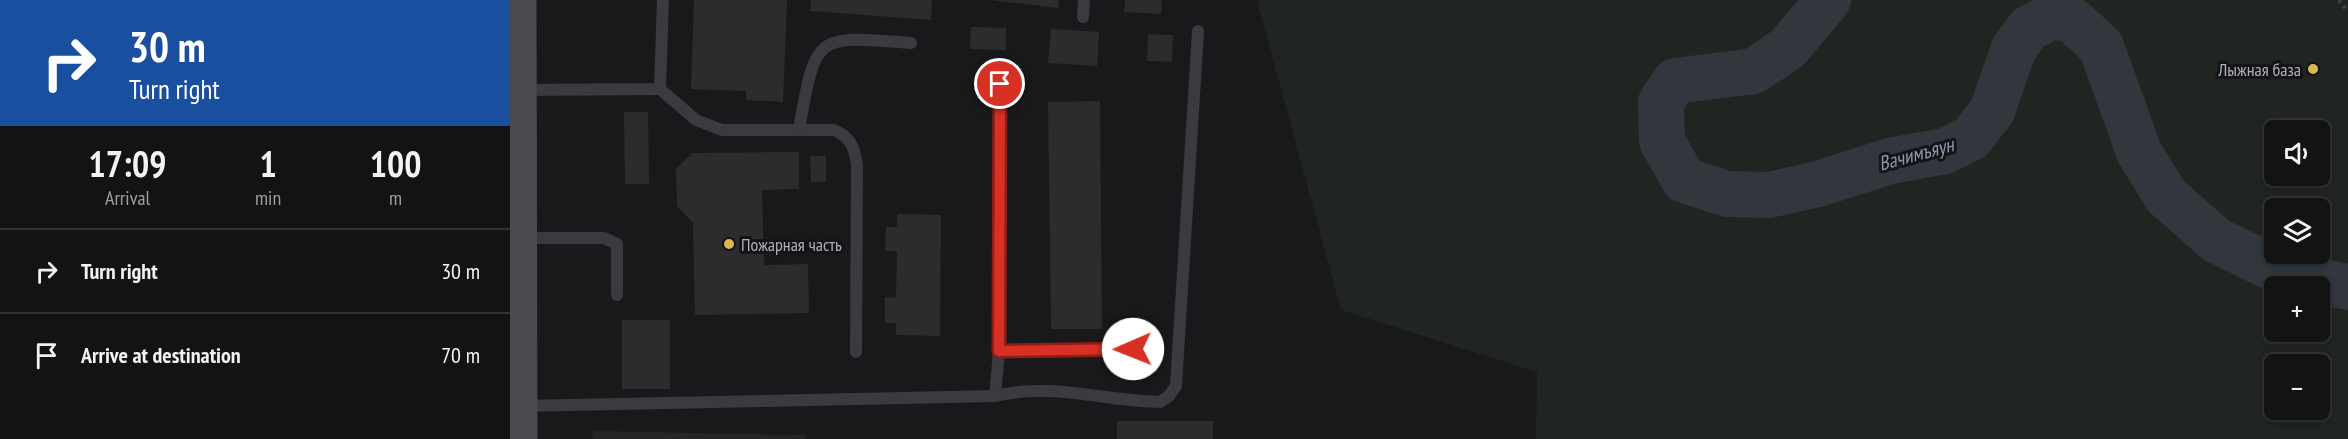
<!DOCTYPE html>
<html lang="en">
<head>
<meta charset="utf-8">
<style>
  :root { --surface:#131314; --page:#202022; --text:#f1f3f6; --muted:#9d9ea0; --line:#323234 }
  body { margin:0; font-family:"PT Sans Narrow",sans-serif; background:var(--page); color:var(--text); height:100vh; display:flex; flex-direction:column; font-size:22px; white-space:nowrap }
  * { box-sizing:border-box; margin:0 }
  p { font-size:20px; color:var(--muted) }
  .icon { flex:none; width:33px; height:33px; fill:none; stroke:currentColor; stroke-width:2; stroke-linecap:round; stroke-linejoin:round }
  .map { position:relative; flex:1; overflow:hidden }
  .sheet { display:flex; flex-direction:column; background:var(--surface); width:510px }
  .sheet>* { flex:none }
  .top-card { background:#1a4fa0; color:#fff; overflow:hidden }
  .controls { position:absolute; left:1754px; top:120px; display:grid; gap:12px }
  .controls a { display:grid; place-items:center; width:66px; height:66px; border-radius:9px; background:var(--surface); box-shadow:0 3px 9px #0003,0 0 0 2px var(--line); font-size:30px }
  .pin { position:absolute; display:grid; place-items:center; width:51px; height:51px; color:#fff; margin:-26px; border:3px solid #fff; border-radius:50%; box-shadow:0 2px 6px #0007 }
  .me { position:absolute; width:66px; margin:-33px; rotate:269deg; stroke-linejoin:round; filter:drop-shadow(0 0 4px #0008) }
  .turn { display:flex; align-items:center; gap:21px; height:126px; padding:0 30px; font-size:27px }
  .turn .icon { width:78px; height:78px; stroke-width:2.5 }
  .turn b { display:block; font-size:42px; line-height:51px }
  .eta { display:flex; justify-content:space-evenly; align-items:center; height:102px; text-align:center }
  .eta b { font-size:36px; font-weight:700; line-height:42px }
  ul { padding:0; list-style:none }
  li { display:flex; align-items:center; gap:18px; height:84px; padding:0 30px; border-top:2px solid var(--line) }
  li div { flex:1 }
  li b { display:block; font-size:22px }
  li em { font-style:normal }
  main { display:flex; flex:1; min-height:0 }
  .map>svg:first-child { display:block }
</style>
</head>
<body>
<main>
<section class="sheet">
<div class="top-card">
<div class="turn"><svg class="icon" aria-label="right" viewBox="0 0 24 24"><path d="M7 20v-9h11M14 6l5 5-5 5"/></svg><div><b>30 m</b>Turn right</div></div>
</div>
<div class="eta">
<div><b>17:09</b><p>Arrival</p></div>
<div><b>1</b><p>min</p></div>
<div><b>100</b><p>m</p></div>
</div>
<ul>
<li><svg class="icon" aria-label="right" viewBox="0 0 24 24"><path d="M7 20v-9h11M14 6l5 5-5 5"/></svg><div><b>Turn right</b></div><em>30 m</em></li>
<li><svg class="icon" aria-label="arrive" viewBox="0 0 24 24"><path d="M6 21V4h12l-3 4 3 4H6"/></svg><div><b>Arrive at destination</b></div><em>70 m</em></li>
</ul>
</section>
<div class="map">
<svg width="1838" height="439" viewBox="0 0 1838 439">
  <rect width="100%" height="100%" fill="#19191b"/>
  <!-- built -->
  <path fill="#252528" d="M 83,431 L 295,435 L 295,439 L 82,439 Z"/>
  <!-- green -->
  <path fill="#202521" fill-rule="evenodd" d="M 747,0 L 1838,0 L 1838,439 L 1026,439 L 1027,372 L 831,310 ZM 1764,130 L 1809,130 L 1809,176 L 1764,176 ZM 1764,208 L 1809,208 L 1809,254 L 1764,254 ZM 1764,286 L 1809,286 L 1809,332 L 1764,332 ZM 1764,364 L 1809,364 L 1809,410 L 1764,410 Z"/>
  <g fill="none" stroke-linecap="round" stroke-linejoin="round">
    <!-- river -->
    <path stroke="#31373d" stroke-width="46" d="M 1318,0 L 1278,48 L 1244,71 L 1165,81 L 1151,102 L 1152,141 L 1174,180 L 1217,194 L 1259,195 L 1308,184 L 1380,161 L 1435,151 L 1461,138 L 1482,111 L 1504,48 L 1519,28 L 1543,16 L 1562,20 L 1591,46 L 1629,152 L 1656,196 L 1706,240 L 1775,274 L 1838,287"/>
  </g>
  <!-- building -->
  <g fill="#2c2c2f">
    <path d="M 184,0 L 277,0 L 273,102 L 236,100 L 236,91 L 181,89 Z"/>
    <path d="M 301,0 L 422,0 L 421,20 L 300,11 Z"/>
    <path d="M 480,0 L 549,0 L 548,8 Z"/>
    <path d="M 615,0 L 652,0 L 651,14 L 614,12 Z"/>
    <path d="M 461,27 L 496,28 L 496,50 L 460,49 Z"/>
    <path d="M 541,29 L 589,32 L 587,66 L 538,63 Z"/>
    <path d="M 638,34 L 663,35 L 662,62 L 637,61 Z"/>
    <path d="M 590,101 L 592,329 L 541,329 L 538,102 Z"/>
    <path d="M 114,112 L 138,112 L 139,184 L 115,184 Z"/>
    <path d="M 289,152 L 289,189 L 252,190 L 254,265 L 298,264 L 299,313 L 185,315 L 183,223 L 167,206 L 166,169 L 182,153 Z"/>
    <path d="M 300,156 L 316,156 L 316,182 L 301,182 Z"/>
    <path d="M 387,214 L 431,215 L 430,336 L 386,335 L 386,323 L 375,323 L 375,297 L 386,298 L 387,251 L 375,251 L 376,227 L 387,227 Z"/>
    <rect x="112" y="320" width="48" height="69"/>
    <rect x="607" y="421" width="96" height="18"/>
  </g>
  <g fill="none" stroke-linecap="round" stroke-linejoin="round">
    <!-- path -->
    <path stroke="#414246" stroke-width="4" stroke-dasharray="3 4.5" stroke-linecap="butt" d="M 1829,0 L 1838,12"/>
    <!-- lane -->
    <g stroke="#3b3b3f" stroke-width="12">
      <path d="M 573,17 L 574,0"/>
      <path d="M 490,84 L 489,351 L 623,349"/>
      <path d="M 150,89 L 186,120 L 212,130 L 324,130 C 340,137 344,146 347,164 L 346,352"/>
      <path d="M 11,90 L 150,89 L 153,0"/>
      <path d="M 289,129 C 306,34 304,35 401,43"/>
      <path d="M 12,238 L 94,238 L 107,244 L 107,295"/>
      <path d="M 485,396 L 489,351"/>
      <path d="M 12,406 L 485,396 C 545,382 591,401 650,402 L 659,396 L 666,386 L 688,31"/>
    </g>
    <!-- secondary -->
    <path stroke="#494a4f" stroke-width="33" d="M 10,0 L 11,439"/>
  </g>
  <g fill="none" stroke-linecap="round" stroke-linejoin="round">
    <defs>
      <path id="route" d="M 490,84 L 489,351 L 623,349"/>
    </defs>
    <!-- route casing -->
    <use href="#route" stroke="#8d1f18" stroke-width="15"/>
    <!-- route -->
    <use href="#route" stroke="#d93025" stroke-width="10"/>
  </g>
  <!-- markers -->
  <g fill="#dcb750" stroke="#141416" stroke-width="2">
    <circle cx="1803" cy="69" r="6"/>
    <circle cx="219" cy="244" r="6"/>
  </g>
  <g text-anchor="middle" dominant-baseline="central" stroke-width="6" stroke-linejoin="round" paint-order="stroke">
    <!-- poi labels -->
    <g font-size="18" fill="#adb0b9" stroke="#141416" text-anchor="end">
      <text x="1791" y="69">Лыжная база</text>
      <text x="231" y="244" text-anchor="start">Пожарная часть</text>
    </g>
    <!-- water labels -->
    <g font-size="20" font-style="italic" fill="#899aaf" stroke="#141416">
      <text transform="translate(1406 154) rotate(-15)">Вачимъяун</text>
    </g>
  </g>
</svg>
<div class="controls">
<a><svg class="icon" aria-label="sound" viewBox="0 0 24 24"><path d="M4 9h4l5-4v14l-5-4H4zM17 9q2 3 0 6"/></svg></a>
<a><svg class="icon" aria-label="layers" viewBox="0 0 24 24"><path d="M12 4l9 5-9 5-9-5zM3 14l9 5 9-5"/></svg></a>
<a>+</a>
<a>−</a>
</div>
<div class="pin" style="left:490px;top:84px;background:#d93025"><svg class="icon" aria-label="arrive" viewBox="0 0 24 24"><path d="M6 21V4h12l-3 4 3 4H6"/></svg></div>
<svg class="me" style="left:623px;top:349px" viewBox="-20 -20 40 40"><circle r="19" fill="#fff"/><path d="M0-13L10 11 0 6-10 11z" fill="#d93025"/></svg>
</div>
</main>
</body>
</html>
